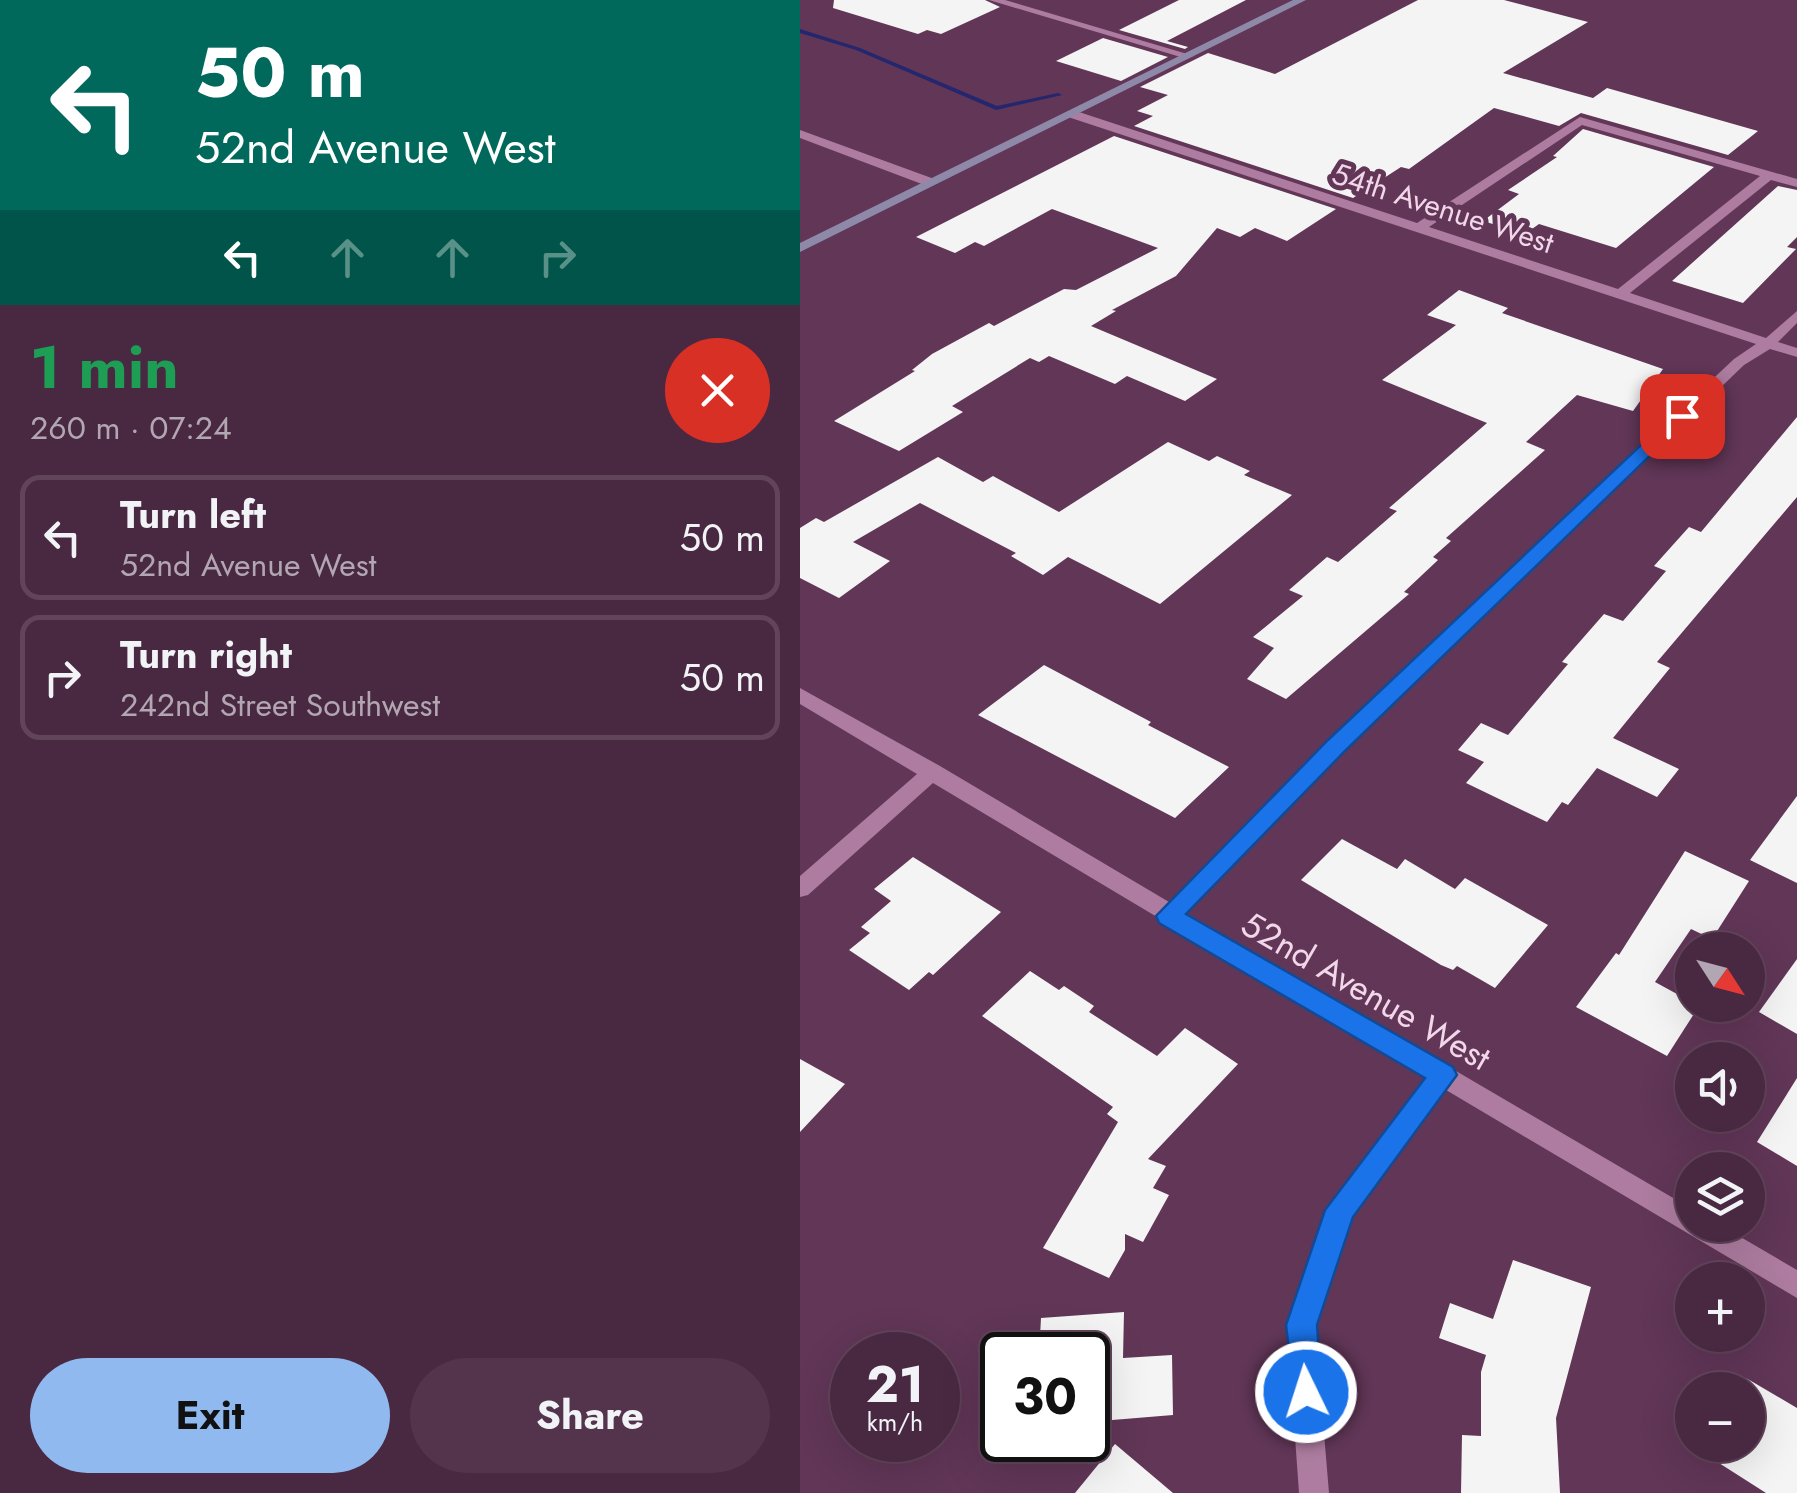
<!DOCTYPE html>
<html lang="en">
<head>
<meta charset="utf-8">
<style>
  :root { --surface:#492841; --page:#53344c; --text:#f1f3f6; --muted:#b1a6b1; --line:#61445a; --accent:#90b9f0 }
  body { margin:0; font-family:Jost,sans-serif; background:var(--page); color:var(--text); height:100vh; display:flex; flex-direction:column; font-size:38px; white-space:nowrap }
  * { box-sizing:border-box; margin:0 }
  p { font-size:32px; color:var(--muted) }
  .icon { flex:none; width:55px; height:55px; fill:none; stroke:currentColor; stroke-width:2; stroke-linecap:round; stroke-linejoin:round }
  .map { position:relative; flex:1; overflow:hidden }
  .drawer { display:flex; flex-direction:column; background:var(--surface); width:800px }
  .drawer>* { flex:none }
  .guide { background:#00695c; color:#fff; overflow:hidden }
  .needle { width:65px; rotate:126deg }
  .buttons { position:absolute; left:875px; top:932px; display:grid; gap:20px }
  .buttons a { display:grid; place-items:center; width:90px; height:90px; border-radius:50%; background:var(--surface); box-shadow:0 10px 40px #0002,0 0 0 2px var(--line); font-size:50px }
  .speed { position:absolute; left:30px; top:1332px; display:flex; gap:20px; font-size:50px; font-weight:700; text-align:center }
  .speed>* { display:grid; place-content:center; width:130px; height:130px; border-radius:50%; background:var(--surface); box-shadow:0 10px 40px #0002,0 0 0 2px var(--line); line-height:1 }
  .speed small { font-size:25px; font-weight:400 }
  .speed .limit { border:5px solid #111; border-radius:15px; background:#fff; color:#111 }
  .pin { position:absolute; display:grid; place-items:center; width:85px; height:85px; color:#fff; margin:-42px; border-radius:20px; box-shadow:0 5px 15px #0006 }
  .me { position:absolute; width:110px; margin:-55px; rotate:356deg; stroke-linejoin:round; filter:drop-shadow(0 0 8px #0008) }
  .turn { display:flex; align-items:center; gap:35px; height:210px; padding:0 30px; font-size:45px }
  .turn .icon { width:130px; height:130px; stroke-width:2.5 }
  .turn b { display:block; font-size:70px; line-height:85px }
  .lanes { display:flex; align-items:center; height:95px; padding:0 30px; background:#0003; justify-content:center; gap:50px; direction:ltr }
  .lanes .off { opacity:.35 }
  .round { display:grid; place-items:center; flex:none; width:105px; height:105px; border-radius:52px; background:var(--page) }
  .headline { display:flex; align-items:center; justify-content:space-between; height:170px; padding:0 30px }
  h1 { font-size:60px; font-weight:700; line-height:75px; color:#1e9e55 }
  .action { display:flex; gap:20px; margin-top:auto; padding:20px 30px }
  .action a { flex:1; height:115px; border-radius:60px; background:var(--accent); color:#111; font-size:40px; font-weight:700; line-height:115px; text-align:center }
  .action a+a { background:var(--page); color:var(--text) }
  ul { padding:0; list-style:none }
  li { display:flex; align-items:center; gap:30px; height:125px; margin:0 20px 15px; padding:0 10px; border:5px solid var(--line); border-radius:20px }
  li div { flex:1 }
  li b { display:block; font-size:38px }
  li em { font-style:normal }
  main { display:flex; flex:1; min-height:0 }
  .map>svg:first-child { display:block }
</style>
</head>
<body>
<main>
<section class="drawer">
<div class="guide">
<div class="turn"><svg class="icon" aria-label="left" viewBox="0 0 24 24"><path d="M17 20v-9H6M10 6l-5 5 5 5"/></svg><div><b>50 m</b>52nd Avenue West</div></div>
<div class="lanes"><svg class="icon" aria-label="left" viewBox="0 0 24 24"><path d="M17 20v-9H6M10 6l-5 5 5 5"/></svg><svg class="icon off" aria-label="ahead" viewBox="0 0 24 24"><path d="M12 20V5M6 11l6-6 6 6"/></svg><svg class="icon off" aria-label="ahead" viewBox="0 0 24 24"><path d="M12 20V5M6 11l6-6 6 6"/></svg><svg class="icon off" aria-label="right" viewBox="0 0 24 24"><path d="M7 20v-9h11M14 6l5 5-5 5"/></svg></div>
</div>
<div class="headline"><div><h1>1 min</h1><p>260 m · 07:24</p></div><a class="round" style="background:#d93025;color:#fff"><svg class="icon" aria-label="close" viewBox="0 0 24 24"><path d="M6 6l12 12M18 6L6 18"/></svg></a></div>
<ul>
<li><svg class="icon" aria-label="left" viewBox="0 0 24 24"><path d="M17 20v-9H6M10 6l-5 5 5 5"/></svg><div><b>Turn left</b><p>52nd Avenue West</p></div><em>50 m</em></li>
<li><svg class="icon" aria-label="right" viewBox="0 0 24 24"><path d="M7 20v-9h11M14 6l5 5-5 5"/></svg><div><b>Turn right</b><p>242nd Street Southwest</p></div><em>50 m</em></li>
</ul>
<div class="action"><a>Exit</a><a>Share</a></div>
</section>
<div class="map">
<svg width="997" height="1493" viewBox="0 0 997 1493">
  <rect width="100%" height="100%" fill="#613657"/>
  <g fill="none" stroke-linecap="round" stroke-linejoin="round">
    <!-- stream -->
    <path fill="#25276e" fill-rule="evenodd" d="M 0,29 L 60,48 L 197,106 L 258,93 L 262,95 L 196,110 L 56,50 L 0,33 Z"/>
  </g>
  <!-- building -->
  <g fill="#f4f4f4">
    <path d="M 34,0 L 185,0 L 200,7 L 141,34 L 127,30 L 118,34 L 33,8 Z"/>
    <path d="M 379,0 L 446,0 L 367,41 L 388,47 L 385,49 L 319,30 Z"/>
    <path d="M 618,0 L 704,0 L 788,22 L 703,73 L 793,98 L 807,88 L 958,131 L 928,155 L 781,113 L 759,126 L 694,108 L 609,169 L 601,167 L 553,198 L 334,126 L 353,116 L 337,111 L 368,95 L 340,87 L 408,53 L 475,74 Z"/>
    <path d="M 303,38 L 368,57 L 321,81 L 256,61 Z"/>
    <path d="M 783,129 L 914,167 L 816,248 L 739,224 L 725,234 L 683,221 L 719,194 L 708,190 L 757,157 L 753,156 Z"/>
    <path d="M 314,136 L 536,209 L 487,241 L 455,228 L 440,237 L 417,228 L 376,276 L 312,310 L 316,311 L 291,326 L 417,379 L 385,401 L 327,376 L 315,384 L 249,356 L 239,362 L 230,358 L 152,406 L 163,412 L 99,451 L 34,421 L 115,371 L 112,370 L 132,354 L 189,323 L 194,326 L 264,289 L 276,290 L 358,248 L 252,209 L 184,246 L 175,242 L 155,253 L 116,237 Z"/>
    <path d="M 978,186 L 997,190 L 997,237 L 987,247 L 996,249 L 943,303 L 872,281 Z"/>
    <path d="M 659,290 L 708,308 L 702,313 L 863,369 L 833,411 L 777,395 L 726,442 L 745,450 L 646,538 L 651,541 L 633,557 L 638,560 L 604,592 L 609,594 L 486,699 L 447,679 L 474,648 L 453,637 L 503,596 L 489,590 L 527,557 L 538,562 L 597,511 L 589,508 L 687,423 L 582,380 L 656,325 L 627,315 Z"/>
    <path d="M 997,417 L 997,497 L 857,662 L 870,668 L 813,738 L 879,769 L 857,797 L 797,768 L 768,805 L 762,802 L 747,822 L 666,783 L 684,762 L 658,750 L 681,723 L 708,735 L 768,664 L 762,662 L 804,614 L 823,621 L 866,571 L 854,566 L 889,527 L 901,532 Z"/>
    <path d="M 368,442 L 409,461 L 417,456 L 450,471 L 444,475 L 492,495 L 360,604 L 268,557 L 243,575 L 211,556 L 216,553 L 120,503 L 53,542 L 90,561 L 39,598 L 0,578 L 0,528 L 16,518 L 24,522 L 138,457 L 183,482 L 193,476 L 259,512 Z"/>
    <path d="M 244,665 L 351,722 L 348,725 L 429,767 L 375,818 L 178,715 Z"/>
    <path d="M 997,796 L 997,883 L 950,860 Z"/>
    <path d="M 542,839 L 597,869 L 605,859 L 655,889 L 665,878 L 748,925 L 695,988 L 657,966 L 653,970 L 641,965 L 501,880 Z"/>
    <path d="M 885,851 L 949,881 L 912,939 L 891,929 L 855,982 L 899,1006 L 867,1056 L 776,1007 L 816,953 L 819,955 Z"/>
    <path d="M 113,857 L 201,912 L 133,975 L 129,972 L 109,990 L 49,950 L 70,933 L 61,927 L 91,901 L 74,889 Z"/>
    <path d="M 997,959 L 997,1034 L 959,1012 Z"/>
    <path d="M 230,971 L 259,990 L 264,986 L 294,1006 L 289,1012 L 357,1056 L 385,1028 L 438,1064 L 348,1159 L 366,1166 L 353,1188 L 369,1195 L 343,1242 L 325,1234 L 325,1250 L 309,1278 L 243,1248 L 318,1122 L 307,1114 L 313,1107 L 182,1016 Z"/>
    <path d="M 0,1059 L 45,1084 L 0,1132 Z"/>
    <path d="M 997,1078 L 997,1166 L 957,1142 Z"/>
    <path d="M 713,1260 L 791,1287 L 756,1418 L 760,1493 L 661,1493 L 662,1435 L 681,1436 L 681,1372 L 686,1355 L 639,1338 L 650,1303 L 693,1319 Z"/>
    <path d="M 324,1312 L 323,1358 L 372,1355 L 373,1415 L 288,1422 L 288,1355 L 239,1355 L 241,1318 Z"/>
    <path d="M 946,1378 L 997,1408 L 997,1493 L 966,1493 L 908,1456 L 913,1445 L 948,1445 L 948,1390 L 940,1390 Z"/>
    <path d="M 315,1444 L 373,1493 L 275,1493 Z"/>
  </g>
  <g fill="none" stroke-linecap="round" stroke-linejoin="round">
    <!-- minor -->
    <g fill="#ad7ca0" fill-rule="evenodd">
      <path d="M 189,0 L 205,0 L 394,56 L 384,58 Z"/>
      <path d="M 268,111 L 276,111 L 617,223 L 780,117 L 997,179 L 997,187 L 971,180 L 830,293 L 966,338 L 997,311 L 997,323 L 978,342 L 997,348 L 997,357 L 970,349 L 944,365 L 543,750 L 386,913 L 892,1209 L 892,1225 L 920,1225 L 997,1270 L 997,1298 L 646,1090 L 551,1217 L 515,1325 L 529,1493 L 499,1493 L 487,1325 L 531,1203 L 626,1078 L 370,925 L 360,923 L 357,917 L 133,783 L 8,895 L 0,897 L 0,876 L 117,774 L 0,704 L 0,688 L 140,766 L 369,902 L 529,740 L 934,359 L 956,344 L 268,117 ZM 782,125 L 960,176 L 818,289 L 629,227 Z"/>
      <path d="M 0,130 L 137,180 L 138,183 L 127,186 L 0,138 Z"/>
    </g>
    <!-- secondary -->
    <path fill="#8f89a9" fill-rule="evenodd" d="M 493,0 L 506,0 L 0,252 L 0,243 Z"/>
  </g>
  <!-- route -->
  <path fill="#1a73e8" stroke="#114b97" stroke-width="2.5" d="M 875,413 L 891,416 L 545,751 L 386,914 L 653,1067 L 657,1075 L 553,1217 L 517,1325 L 522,1392 L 518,1404 L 506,1409 L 495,1404 L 486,1325 L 525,1210 L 625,1078 L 359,923 L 356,916 L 528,740 Z"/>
  <g text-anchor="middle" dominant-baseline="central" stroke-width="10" stroke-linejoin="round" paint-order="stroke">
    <!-- far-street labels -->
    <g font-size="30" fill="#f2d7ea" stroke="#613657">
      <text transform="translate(643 208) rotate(18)">54th Avenue West</text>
    </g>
    <!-- street labels -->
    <g font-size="35" fill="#f2d7ea" stroke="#613657">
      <text transform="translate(566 991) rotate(30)">52nd Avenue West</text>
    </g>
  </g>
</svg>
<div class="buttons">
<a><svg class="needle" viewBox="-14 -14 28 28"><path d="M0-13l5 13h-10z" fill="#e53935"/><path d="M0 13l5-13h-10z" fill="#b1a6b1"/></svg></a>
<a><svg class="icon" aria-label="sound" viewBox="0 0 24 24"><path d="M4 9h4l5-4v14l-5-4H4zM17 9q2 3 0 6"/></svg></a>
<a><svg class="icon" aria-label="layers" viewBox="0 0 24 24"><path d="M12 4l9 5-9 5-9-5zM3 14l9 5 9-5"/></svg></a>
<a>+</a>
<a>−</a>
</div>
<div class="speed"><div>21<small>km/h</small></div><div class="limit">30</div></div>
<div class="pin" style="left:882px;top:416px;background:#d93025"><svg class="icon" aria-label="arrive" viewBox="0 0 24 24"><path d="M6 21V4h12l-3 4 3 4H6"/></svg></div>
<svg class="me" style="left:506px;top:1392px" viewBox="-20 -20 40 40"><circle r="17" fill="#1a73e8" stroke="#fff" stroke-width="3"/><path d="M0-11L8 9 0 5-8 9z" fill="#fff"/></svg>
</div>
</main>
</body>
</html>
